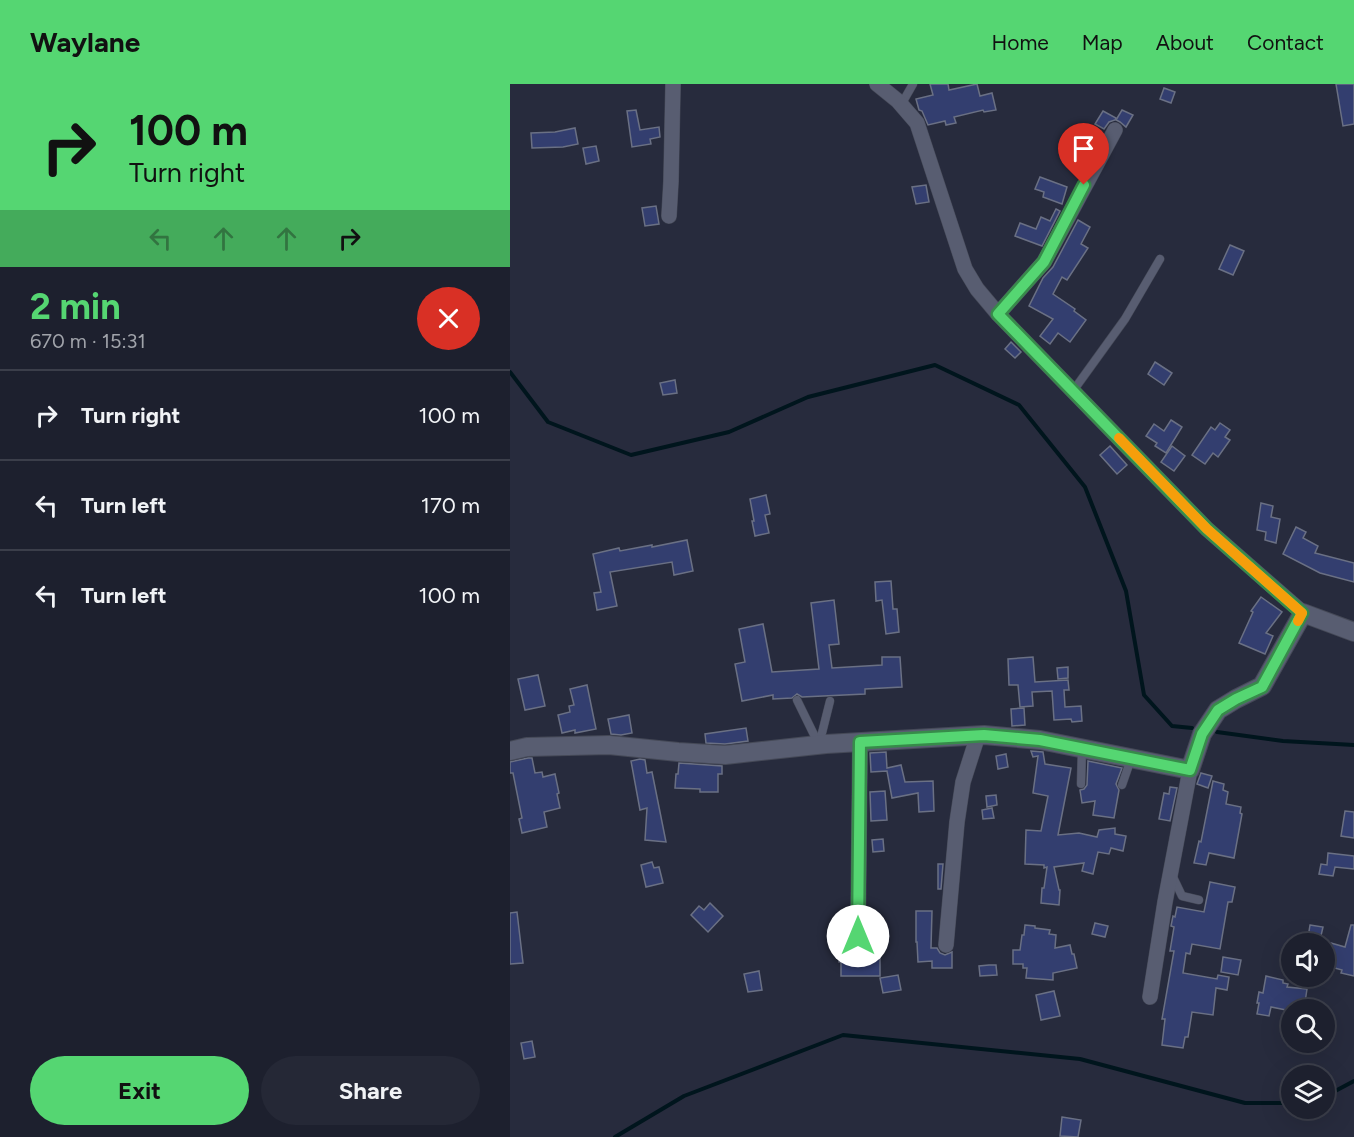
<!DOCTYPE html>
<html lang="en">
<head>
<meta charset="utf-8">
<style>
  :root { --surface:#1d202e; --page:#252836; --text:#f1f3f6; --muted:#a0a3aa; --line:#3b3e4a; --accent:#55d672 }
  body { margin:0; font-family:Figtree,sans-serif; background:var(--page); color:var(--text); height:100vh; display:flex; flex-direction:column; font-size:22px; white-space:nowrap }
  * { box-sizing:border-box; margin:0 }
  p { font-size:20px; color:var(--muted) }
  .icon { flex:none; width:33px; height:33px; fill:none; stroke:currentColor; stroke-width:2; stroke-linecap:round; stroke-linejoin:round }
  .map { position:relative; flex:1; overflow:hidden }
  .panel { display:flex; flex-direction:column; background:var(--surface); width:510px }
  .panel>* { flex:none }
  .guide { background:#55d672; color:#111; overflow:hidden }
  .tools { position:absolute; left:771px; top:849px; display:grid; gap:12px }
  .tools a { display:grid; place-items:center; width:54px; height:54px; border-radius:50%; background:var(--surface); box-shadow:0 6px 24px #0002,0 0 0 2px var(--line); font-size:30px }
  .pin { position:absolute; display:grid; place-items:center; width:51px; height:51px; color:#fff; margin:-62px -26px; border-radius:50% 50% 50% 0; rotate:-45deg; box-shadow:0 0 6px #0007 }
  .pin .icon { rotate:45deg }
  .me { position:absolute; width:66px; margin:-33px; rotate:0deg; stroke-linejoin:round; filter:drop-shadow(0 0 4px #0008) }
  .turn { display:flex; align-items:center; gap:21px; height:126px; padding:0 30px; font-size:27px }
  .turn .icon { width:78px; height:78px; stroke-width:2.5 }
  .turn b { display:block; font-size:42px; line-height:51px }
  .lanes { display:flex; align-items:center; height:57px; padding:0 30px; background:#0003; justify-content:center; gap:30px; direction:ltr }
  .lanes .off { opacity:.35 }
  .round { display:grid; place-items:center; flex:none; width:63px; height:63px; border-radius:32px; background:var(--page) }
  .overview { display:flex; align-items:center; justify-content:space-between; height:102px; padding:0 30px }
  h1 { font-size:36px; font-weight:700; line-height:45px; color:var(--accent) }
  .button { display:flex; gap:12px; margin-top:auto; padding:12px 30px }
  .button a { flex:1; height:69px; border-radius:36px; background:var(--accent); color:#111; font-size:24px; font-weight:700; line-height:69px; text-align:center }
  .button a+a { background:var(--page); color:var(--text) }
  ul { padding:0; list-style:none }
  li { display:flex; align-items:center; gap:18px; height:90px; padding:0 30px; border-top:2px solid var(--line) }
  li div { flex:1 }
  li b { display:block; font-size:22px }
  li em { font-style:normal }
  header { display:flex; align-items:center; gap:36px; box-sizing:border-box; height:84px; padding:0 30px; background:var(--accent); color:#111 }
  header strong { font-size:28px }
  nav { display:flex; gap:33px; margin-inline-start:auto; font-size:21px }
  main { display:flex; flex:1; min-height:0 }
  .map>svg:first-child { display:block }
</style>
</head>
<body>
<header>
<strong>Waylane</strong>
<nav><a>Home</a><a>Map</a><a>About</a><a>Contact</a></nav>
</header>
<main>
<section class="panel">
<div class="guide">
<div class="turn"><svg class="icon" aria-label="right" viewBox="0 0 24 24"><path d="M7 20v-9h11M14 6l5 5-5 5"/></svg><div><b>100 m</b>Turn right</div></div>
<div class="lanes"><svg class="icon off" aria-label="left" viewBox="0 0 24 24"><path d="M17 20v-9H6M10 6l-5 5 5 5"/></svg><svg class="icon off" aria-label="ahead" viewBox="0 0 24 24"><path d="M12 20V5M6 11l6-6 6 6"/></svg><svg class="icon off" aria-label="ahead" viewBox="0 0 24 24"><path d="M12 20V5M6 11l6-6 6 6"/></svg><svg class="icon" aria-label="right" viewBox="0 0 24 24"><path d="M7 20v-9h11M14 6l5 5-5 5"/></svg></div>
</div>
<div class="overview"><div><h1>2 min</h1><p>670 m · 15:31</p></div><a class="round" style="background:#d93025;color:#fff"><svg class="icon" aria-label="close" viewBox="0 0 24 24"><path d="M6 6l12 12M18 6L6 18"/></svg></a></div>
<ul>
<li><svg class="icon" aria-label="right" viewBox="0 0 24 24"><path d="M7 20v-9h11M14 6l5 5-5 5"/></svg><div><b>Turn right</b></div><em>100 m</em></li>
<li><svg class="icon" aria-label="left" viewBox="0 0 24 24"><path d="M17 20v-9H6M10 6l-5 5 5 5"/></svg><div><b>Turn left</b></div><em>170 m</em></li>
<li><svg class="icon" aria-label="left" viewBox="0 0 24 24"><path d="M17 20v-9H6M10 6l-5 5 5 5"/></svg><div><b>Turn left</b></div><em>100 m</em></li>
</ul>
<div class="button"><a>Exit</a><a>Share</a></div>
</section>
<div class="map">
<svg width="844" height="1053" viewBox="0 0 844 1053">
  <rect width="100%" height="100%" fill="#272b3d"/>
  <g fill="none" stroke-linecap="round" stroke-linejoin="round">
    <!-- stream -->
    <g stroke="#00151d" stroke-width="4">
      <path d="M 0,288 L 38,338 L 121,371 L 219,348 L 298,313 L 425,281 L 509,321 L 575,403 L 616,507 L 634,611 L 662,642 L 682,644"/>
      <path d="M 707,648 L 773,657 L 844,661"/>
      <path d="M 814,1013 L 844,997"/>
      <path d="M 105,1053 L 174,1012 L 333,951 L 570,975 L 735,1019 L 782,1019"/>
    </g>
  </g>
  <!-- building -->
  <g fill="#333e6f" stroke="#6a7084" stroke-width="1.5">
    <path d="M 420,0 L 438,0 L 439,6 L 467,0 L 470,12 L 482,9 L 486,26 L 474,28 L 473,26 L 444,33 L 446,39 L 436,41 L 435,37 L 418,41 L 412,27 L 409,26 L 406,15 L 423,11 Z"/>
    <path d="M 826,0 L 844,0 L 844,40 L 833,42 Z"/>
    <path d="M 654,4 L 665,8 L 661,19 L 650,15 Z"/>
    <path d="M 126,26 L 130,46 L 149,43 L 150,53 L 140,55 L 141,60 L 122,63 L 117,27 Z"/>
    <path d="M 612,26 L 623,31 L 616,43 L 610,38 L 606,36 Z"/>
    <path d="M 593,27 L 606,34 L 605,36 L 599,38 L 594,45 L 585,40 Z"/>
    <path d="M 65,44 L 68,60 L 53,63 L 22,64 L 21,49 L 45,48 Z"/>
    <path d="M 86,62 L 89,77 L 76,80 L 73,64 Z"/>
    <path d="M 530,93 L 557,103 L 552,120 L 533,113 L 534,108 L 525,105 Z"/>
    <path d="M 416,101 L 419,118 L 406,120 L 402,103 Z"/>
    <path d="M 146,122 L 149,140 L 135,142 L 132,124 Z"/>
    <path d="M 546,125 L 550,127 L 532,162 L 505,152 L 510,139 L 526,145 L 531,133 L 540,137 Z"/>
    <path d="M 568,136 L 580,143 L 571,160 L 578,164 L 557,196 L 552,193 L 543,210 L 565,225 L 564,227 L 576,236 L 560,258 L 548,249 L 540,260 L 530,252 L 543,235 L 519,222 L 533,194 L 543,183 Z"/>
    <path d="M 720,161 L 734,167 L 723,191 L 709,185 Z"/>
    <path d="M 501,258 L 511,268 L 505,274 L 495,265 Z"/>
    <path d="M 645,278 L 662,289 L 654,301 L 638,290 Z"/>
    <path d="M 165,296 L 167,309 L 153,311 L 150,299 Z"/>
    <path d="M 661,336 L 672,343 L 656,369 L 645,362 L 647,359 L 636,352 L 644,340 L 654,347 Z"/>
    <path d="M 710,339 L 720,346 L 715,353 L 720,356 L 708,373 L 703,369 L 695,380 L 682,371 L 701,343 L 705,346 Z"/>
    <path d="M 600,362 L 617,381 L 607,390 L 590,371 Z"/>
    <path d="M 662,362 L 675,372 L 664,387 L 651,378 Z"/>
    <path d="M 256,411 L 260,430 L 255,431 L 259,449 L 245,452 L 242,437 L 244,437 L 240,415 Z"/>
    <path d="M 751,419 L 763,422 L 761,433 L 770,435 L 766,459 L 755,456 L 756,448 L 747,446 Z"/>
    <path d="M 786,443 L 796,448 L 793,454 L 808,462 L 805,469 L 844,479 L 844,498 L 810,489 L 773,470 Z"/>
    <path d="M 177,456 L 183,487 L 164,491 L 162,478 L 100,488 L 107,522 L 87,526 L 84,509 L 91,508 L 83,470 L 109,464 L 110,467 L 142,461 L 142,463 Z"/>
    <path d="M 381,497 L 383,525 L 387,525 L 389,548 L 376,550 L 372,516 L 366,517 L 365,498 Z"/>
    <path d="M 751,513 L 772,528 L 756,549 L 763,552 L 755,570 L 729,559 L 743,528 L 741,527 Z"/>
    <path d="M 324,516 L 329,560 L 319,561 L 322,584 L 372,581 L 372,573 L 390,573 L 392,603 L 355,605 L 355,610 L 292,613 L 287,610 L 282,614 L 263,615 L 263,611 L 232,617 L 225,580 L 235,578 L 229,545 L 253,540 L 262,588 L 309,585 L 301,519 Z"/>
    <path d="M 523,573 L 525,598 L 558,596 L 559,606 L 554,606 L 555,623 L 571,622 L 572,637 L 562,638 L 561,635 L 544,636 L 542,607 L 522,608 L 523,622 L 510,623 L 508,601 L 499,601 L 498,575 Z"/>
    <path d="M 558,583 L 558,594 L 548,595 L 547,584 Z"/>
    <path d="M 28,591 L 35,622 L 15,626 L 8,595 Z"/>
    <path d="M 77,601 L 86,645 L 65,649 L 65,646 L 52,649 L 48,631 L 60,628 L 59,622 L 64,621 L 60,605 Z"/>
    <path d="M 514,624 L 515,641 L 502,642 L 501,625 Z"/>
    <path d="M 119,631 L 122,649 L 111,651 L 101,650 L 98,635 Z"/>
    <path d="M 236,644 L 238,657 L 215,660 L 196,659 L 195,650 Z"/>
    <path d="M 521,667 L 533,668 L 535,680 L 561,684 L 548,751 L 569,749 L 587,753 L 589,746 L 605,744 L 605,750 L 616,752 L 613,767 L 601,764 L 599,770 L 588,768 L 583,790 L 572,787 L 574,779 L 544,783 L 549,806 L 550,806 L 549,821 L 531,819 L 532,804 L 534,804 L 537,783 L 534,784 L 534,781 L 515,780 L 516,746 L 531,747 L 538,712 L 523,709 L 528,672 L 523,673 Z"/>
    <path d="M 376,668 L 377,684 L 391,681 L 395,698 L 423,697 L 424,727 L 409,728 L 408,709 L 382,714 L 377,687 L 361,688 L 360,669 Z"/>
    <path d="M 496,670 L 498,683 L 488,685 L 486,672 Z"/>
    <path d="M 18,674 L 22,674 L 25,689 L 32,688 L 33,693 L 45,690 L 49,709 L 47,710 L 50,724 L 34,728 L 37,743 L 12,749 L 9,735 L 12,734 L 3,689 L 0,689 L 0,678 Z"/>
    <path d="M 130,675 L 135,676 L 137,689 L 142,688 L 156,758 L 135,756 L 137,724 L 130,726 L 121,677 Z"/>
    <path d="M 578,677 L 612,684 L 606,700 L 609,706 L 604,734 L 583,731 L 585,717 L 572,719 L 570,706 L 574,705 L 577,701 Z"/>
    <path d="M 169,679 L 212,682 L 212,690 L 208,690 L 208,708 L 190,708 L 190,705 L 165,704 L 166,690 L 168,690 Z"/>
    <path d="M 691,689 L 702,692 L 698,704 L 687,700 Z"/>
    <path d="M 703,697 L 714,700 L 713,706 L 718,708 L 716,720 L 731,723 L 730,729 L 732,730 L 724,774 L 699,769 L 696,781 L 684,779 L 689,757 L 691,758 Z"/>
    <path d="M 660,703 L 667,704 L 660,737 L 649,735 L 654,709 L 659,710 Z"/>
    <path d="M 375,707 L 377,736 L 361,737 L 360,708 Z"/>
    <path d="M 486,711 L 487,721 L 477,723 L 476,712 Z"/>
    <path d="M 482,724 L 484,734 L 473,735 L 472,726 Z"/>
    <path d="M 835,727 L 844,728 L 844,754 L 831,752 Z"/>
    <path d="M 373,755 L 374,767 L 363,768 L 362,756 Z"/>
    <path d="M 818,769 L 844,772 L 844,785 L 825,783 L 823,792 L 809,790 L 811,780 L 817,781 Z"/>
    <path d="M 142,778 L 144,784 L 149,783 L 153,799 L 136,803 L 131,781 Z"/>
    <path d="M 428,780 L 433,780 L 431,805 L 428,805 Z"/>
    <path d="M 700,798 L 725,803 L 722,818 L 718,818 L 710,865 L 682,860 L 680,870 L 676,869 L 673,889 L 707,895 L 708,891 L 719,893 L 717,906 L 706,904 L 703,931 L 682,928 L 678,953 L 675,953 L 673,964 L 652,961 L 655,935 L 652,935 L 664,867 L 660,867 L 664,843 L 661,842 L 663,832 L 665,833 L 667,823 L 694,828 Z"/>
    <path d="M 200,819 L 213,832 L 198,848 L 181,831 L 189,822 L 194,826 Z"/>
    <path d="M 406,827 L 422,827 L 421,864 L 427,864 L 430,869 L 435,871 L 442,868 L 442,884 L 422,884 L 422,877 L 408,878 L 407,858 L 406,858 Z"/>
    <path d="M 7,828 L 13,879 L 0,880 L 0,829 Z"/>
    <path d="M 585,839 L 598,842 L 595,853 L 582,850 Z"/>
    <path d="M 515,841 L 525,842 L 525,844 L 540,846 L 539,850 L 546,851 L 545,864 L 560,861 L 562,870 L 564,870 L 567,884 L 543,889 L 543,896 L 516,894 L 517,884 L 513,884 L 513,880 L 503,880 L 503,866 L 510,866 L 512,851 L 514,851 Z"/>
    <path d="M 800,841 L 813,843 L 810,856 L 798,854 Z"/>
    <path d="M 841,841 L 844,841 L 844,892 L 831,889 L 832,886 L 814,881 L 814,857 L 835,863 Z"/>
    <path d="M 372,842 L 373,859 L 370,859 L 370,892 L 331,892 L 331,878 L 329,878 L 328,846 L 338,845 L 340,857 L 344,861 L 348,862 L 353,860 L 357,856 L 358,843 Z"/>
    <path d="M 713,873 L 731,876 L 728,891 L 711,888 Z"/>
    <path d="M 479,881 L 486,881 L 487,891 L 470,892 L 469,882 Z"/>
    <path d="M 249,887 L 252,906 L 238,908 L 234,890 Z"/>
    <path d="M 388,891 L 391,906 L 373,909 L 370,894 Z"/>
    <path d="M 756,892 L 773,896 L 773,899 L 778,900 L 777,903 L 797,905 L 794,925 L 776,926 L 761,923 L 759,932 L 747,930 L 749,919 L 747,919 L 749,908 L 753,909 Z"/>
    <path d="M 544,907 L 550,932 L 531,936 L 526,911 Z"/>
    <path d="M 22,957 L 25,973 L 14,975 L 11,959 Z"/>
    <path d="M 552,1033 L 571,1036 L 568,1053 L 550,1052 Z"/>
  </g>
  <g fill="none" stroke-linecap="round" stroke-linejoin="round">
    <defs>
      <g id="lane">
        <path d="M 391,21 L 403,0"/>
        <path d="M 563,307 L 615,235 L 650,175"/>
        <path d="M 287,616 L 309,661 L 320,617"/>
        <path d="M 571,700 L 572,665"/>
        <path d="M 612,701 L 621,675"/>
        <path d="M 662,791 L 672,812 L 689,816"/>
      </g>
      <g id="street">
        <path d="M 367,0 L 388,17 L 407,39 L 455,185 L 467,205 L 488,230 L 697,445 L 793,529"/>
        <path d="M 159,132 L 161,97 L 163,0"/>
        <path d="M 488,230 L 534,178 L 605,46"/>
        <path d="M 348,852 L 350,658"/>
        <path d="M 436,861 L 447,738 L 453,698 L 468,651"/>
        <path d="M 640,913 L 655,818 L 680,686"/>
      </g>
      <path id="secondary" d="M 0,667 L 17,663 L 99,661 L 168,668 L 215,671 L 316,660 L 474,651 L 530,656 L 680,686 L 692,650 L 708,626 L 726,615 L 752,602 L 793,529 L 844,548"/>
    </defs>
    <!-- lane casing -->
    <use href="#lane" stroke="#454957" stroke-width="9"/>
    <!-- street casing -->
    <use href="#street" stroke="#454957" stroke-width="16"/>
    <!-- secondary casing -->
    <use href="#secondary" stroke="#454957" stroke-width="20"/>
    <!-- lane -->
    <use href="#lane" stroke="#585d71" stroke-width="8"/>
    <!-- street -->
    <use href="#street" stroke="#585d71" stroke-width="15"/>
    <!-- secondary -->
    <use href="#secondary" stroke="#585d71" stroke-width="18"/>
  </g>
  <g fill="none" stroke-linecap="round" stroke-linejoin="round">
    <defs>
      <path id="route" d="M 348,852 L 350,658 L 474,651 L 530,656 L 680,686 L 692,650 L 708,626 L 726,615 L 752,603 L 792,529 L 697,445 L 488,230 L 534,178 L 574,101"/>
    </defs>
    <!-- route casing -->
    <use href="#route" stroke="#378b4a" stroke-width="15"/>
    <!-- route -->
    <use href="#route" stroke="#55d672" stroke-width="10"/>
    <!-- slow -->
    <path stroke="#f59e0b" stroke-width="10" d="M 609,354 L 697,445 L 792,529 L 788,537"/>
  </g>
</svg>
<div class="tools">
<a><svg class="icon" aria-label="sound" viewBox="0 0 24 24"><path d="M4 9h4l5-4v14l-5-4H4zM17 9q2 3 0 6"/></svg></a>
<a><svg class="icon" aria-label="search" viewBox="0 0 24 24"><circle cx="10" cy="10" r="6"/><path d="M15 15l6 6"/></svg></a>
<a><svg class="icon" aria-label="layers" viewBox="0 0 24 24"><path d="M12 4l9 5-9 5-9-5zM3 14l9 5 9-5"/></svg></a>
</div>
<div class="pin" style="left:574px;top:101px;background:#d93025"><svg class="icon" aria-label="arrive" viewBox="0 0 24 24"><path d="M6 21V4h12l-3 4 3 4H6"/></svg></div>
<svg class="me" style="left:348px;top:852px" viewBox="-20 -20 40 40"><circle r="19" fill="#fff"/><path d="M0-13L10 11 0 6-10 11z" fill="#55d672"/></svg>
</div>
</main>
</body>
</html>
